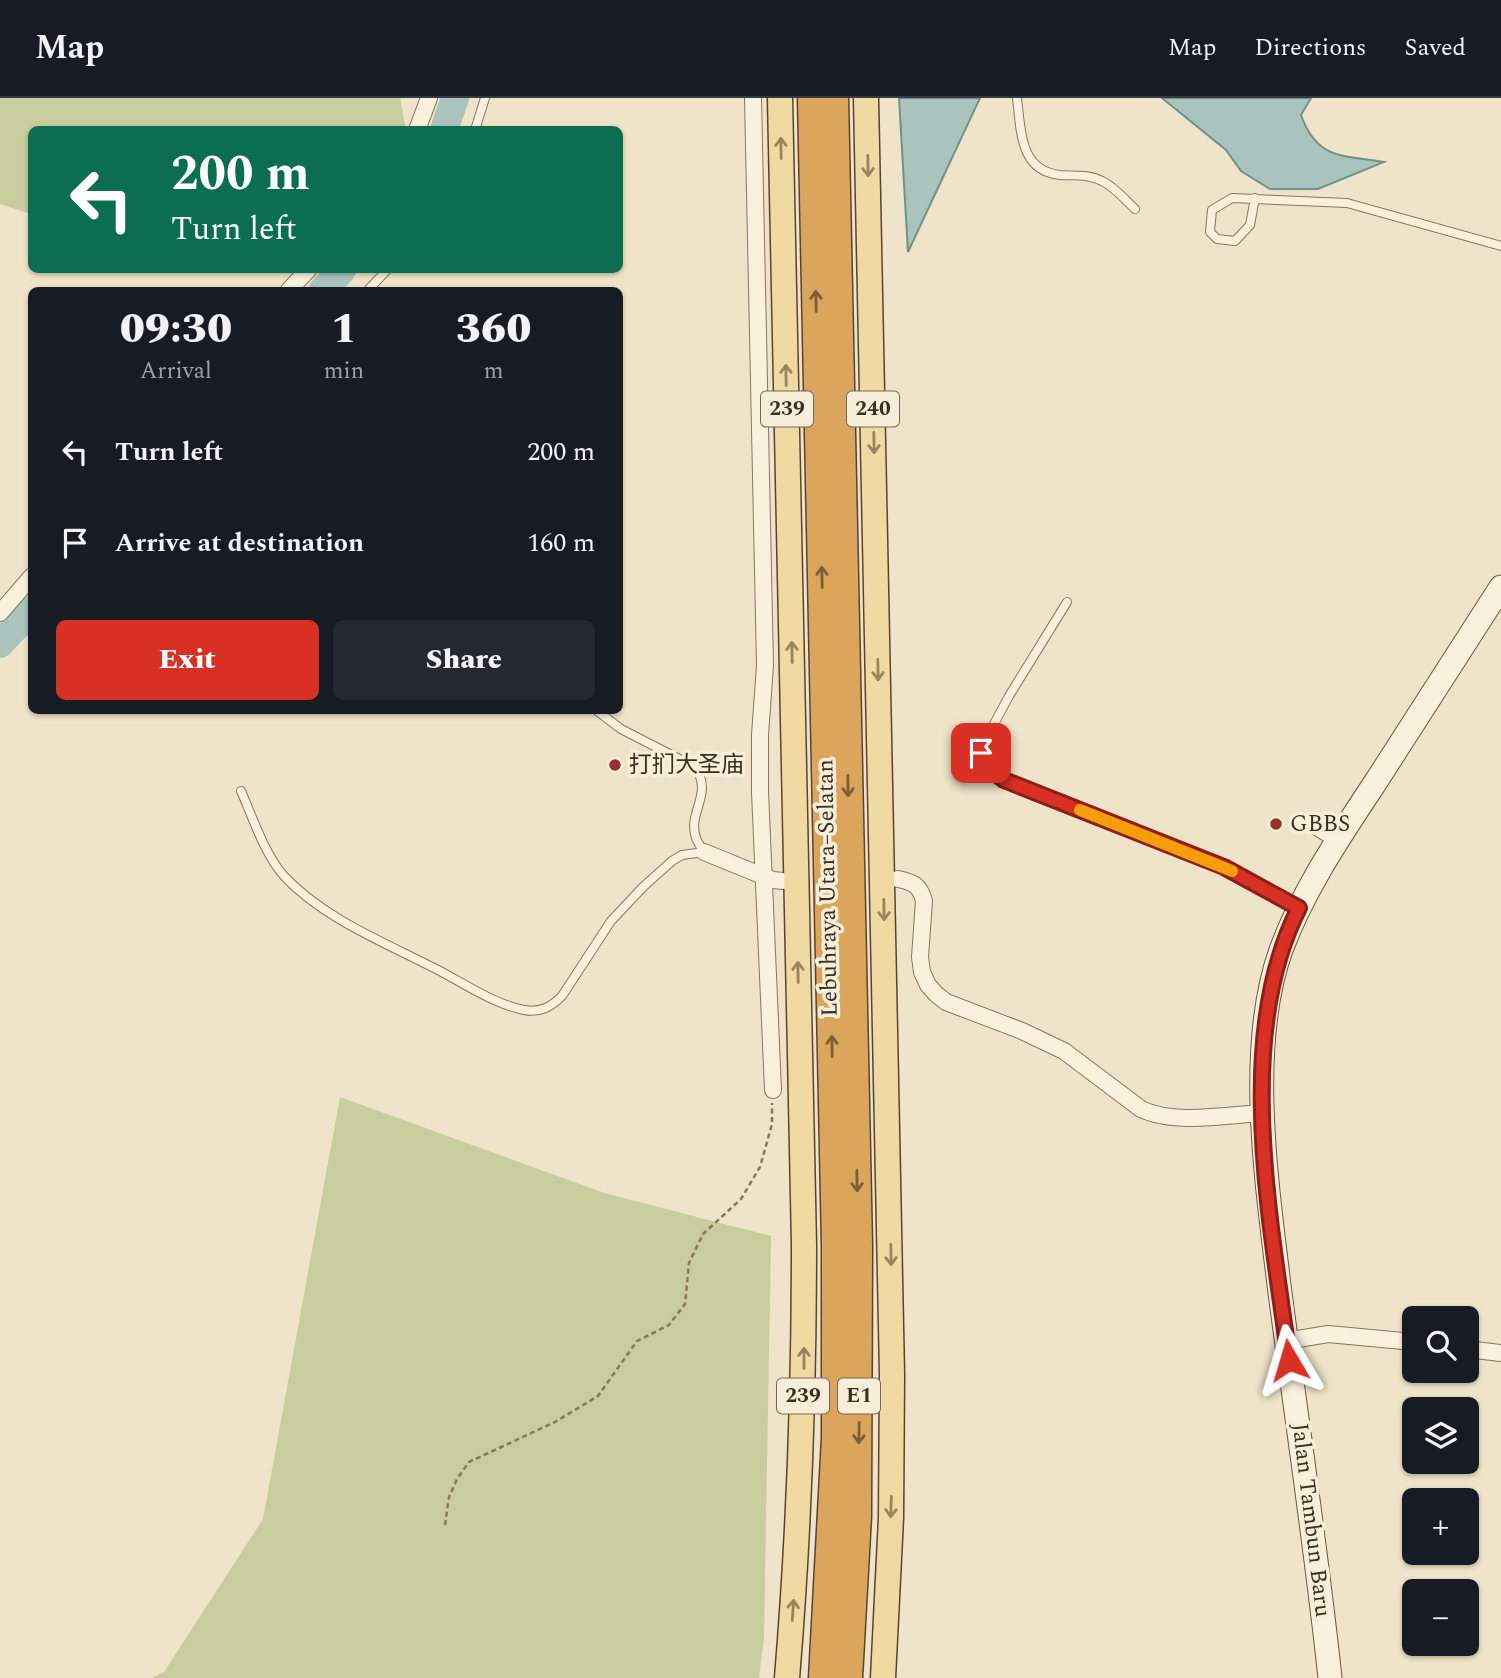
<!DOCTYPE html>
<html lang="en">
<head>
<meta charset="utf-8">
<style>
  :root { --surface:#171b24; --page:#242831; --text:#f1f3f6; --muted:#9ea1a6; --line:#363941; --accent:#d93025 }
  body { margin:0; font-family:Spectral,"Noto Sans SC",serif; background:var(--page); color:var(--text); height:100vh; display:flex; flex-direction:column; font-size:26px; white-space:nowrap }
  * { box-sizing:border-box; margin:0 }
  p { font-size:23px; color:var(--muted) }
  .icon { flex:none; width:38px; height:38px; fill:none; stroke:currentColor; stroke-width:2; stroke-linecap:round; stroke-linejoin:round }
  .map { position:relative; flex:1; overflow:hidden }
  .side { position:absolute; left:28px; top:189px; width:595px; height:427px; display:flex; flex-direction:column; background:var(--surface); border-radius:10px; box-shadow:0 2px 5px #0004 }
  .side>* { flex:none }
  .hud { position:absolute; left:28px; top:28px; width:595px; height:147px; border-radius:10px; box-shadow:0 2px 5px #0004; background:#0b6e4f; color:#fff; overflow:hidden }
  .controls { position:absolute; left:1402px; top:1208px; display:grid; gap:14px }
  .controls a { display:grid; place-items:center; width:77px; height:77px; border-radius:10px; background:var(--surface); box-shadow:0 2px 5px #0004; font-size:35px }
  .pin { position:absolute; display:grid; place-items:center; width:60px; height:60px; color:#fff; margin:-30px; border-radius:14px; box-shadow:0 4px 10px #0006 }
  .me { position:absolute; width:77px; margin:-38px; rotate:353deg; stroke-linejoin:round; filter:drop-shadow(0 0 5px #0008) }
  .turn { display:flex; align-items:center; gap:24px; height:147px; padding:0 28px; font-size:32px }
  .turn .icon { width:91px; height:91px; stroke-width:2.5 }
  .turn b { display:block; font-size:49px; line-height:60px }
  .eta { display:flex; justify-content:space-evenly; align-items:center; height:119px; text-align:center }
  .eta b { font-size:42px; font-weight:800; line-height:49px }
  .button { display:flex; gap:14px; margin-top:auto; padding:14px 28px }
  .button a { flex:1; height:80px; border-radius:10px; background:var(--accent); color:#fff; font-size:28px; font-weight:800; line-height:80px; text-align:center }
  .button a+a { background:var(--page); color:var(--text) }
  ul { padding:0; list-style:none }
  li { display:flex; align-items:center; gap:21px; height:91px; padding:0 28px }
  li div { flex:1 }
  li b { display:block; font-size:26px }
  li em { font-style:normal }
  header { display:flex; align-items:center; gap:42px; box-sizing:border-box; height:98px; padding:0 35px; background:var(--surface); border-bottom:2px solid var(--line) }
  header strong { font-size:33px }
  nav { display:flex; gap:38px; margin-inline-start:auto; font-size:24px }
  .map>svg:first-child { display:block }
</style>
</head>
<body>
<header>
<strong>Map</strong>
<nav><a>Map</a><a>Directions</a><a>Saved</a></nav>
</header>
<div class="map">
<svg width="1501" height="1580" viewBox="0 0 1501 1580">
  <rect width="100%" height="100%" fill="#efe4c9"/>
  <!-- green -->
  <g fill="#c7cd9c">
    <path d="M 0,0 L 400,0 L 406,31 L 32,32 L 31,116 L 0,106 Z"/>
    <path d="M 340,999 L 604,1095 L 771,1138 L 764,1540 L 759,1580 L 151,1580 L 164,1574 L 263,1421 Z"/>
  </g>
  <!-- water -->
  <g fill="#aac3bc" stroke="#70928a" stroke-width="2">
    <path d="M 899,0 L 980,0 L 908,154 Z"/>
    <path d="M 1162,0 L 1311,0 L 1301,17 C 1317,62 1343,57 1384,64 L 1318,91 L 1270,91 L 1241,73 L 1226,52 Z"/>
  </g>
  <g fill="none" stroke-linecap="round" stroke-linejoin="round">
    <!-- river -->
    <g stroke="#aac3bc" stroke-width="28">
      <path d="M 444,32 L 455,0"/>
      <path d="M 323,192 L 342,172"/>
      <path d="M 0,546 L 32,512"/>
    </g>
    <defs>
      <g id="service">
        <path d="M 1017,0 C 1021,31 1019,73 1060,77 C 1074,78 1089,76 1102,83 C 1115,89 1125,102 1135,111"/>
        <path d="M 475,32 L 485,0"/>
        <path d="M 1255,100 L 1250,127 L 1235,143 L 1217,141 L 1210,134 L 1212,112 L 1232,100 L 1347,105 L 1501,148"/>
        <path d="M 368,192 L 387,172"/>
        <path d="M 1067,504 L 1009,598 L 986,641 L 981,655 L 983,667 L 1004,682 L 1224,769 L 1298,809"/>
        <path d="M 241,693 C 253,720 264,755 284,778 C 324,821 386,845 438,872 C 465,886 494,906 524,912 C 540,915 551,909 562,898 L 611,823 L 643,789 L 672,763 L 682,757 L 704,754 C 702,750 697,744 696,740 C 687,714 714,696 695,669 L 621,631 L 596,612"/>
        <path d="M 1297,721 L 1333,744"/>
      </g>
      <g id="minor">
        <path d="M 753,0 L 765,567 L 760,637 L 760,694 L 773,992"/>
        <path d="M 417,32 L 429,0"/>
        <path d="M 289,192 L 308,172"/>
        <path d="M 0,515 L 32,478"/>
        <path d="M 704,754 L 773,782 L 783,783"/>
        <path d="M 898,781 C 913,784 920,787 924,803 L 920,859 L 922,874 L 928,887 L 936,896 L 946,904 L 1022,933 L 1064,953 L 1141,1011 C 1174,1027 1226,1017 1263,1015"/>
        <path d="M 1286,1243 L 1328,1236 L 1414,1244"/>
        <path d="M 1466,1251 L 1501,1255"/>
      </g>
      <path id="secondary" d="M 1330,1580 C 1316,1448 1296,1318 1279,1187 C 1267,1086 1246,950 1281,852 C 1303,792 1340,738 1375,685 C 1417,619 1459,554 1501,489"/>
      <g id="primary">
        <path d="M 780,0 L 804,1147 C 804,1292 799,1436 787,1580"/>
        <path d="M 866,0 L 892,1277 L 891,1420 L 883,1580"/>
      </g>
      <g id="motorway">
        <path d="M 812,0 L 836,1148 L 836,1340 L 823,1580"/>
        <path d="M 834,0 L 858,1148 L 857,1418 L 848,1580"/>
      </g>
    </defs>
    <!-- service casing -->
    <use href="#service" stroke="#8b765d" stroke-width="10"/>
    <!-- minor casing -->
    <use href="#minor" stroke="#8b765d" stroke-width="18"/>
    <!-- secondary casing -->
    <use href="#secondary" stroke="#6d5740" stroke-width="25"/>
    <!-- primary casing -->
    <use href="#primary" stroke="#5a4431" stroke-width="27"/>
    <!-- motorway casing -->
    <use href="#motorway" stroke="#5a4431" stroke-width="31"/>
    <!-- path -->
    <path stroke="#8b765d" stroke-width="2.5" stroke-dasharray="5 3.5" stroke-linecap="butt" d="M 445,1427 L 449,1399 L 457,1381 L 469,1364 L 555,1324 L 598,1298 L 637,1243 L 669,1227 L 685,1206 L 689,1165 L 703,1136 L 741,1101 L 760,1069 L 772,1026 L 772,1005"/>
    <!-- service -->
    <use href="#service" stroke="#f9f1dd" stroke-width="8"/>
    <!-- minor -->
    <use href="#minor" stroke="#f9f1dd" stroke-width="16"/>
    <!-- secondary -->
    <use href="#secondary" stroke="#f9f1dd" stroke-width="23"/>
    <!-- primary -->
    <use href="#primary" stroke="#f1d9a2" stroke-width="24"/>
    <!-- motorway -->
    <use href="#motorway" stroke="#dca55c" stroke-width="28"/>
  </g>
  <!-- one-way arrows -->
  <defs><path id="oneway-shaft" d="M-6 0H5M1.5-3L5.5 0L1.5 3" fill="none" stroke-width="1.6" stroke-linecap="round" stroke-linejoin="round" transform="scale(1.75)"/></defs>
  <g stroke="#968462">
    <use href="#oneway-shaft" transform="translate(781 50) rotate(-91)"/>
    <use href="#oneway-shaft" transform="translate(868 68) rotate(89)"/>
    <use href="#oneway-shaft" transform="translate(786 277) rotate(-91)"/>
    <use href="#oneway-shaft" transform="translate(874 345) rotate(89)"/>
    <use href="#oneway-shaft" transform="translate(792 554) rotate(-91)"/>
    <use href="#oneway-shaft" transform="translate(878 572) rotate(89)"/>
    <use href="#oneway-shaft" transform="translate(884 812) rotate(89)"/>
    <use href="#oneway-shaft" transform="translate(798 874) rotate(-91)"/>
    <use href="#oneway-shaft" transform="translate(891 1157) rotate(89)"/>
    <use href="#oneway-shaft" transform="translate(804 1260) rotate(-90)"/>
    <use href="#oneway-shaft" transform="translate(891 1409) rotate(92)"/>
    <use href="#oneway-shaft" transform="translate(793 1512) rotate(-86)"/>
  </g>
  <g stroke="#7c5e39">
    <use href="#oneway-shaft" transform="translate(816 203) rotate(-91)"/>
    <use href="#oneway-shaft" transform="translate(822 479) rotate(-91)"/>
    <use href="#oneway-shaft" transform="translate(848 688) rotate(89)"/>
    <use href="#oneway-shaft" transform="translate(832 948) rotate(-91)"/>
    <use href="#oneway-shaft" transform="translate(857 1083) rotate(89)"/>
    <use href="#oneway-shaft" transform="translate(859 1335) rotate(91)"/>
  </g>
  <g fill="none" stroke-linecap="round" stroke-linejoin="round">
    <defs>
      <path id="route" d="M 981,655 L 984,667 L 1004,682 L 1224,769 L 1299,810 C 1233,939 1271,1124 1289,1262"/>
    </defs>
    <!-- route casing -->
    <use href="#route" stroke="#8d1f18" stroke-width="18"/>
    <!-- route -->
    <use href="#route" stroke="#d93025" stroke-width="12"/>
    <!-- slow -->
    <path stroke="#f59e0b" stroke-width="12" d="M 1080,712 L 1232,773"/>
  </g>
  <!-- markers -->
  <g fill="#9a2e2d" stroke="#f6eed9" stroke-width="2.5">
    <circle cx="615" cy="667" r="7"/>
    <circle cx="1276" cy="726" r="7"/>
  </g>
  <g text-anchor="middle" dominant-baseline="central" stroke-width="7" stroke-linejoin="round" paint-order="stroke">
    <!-- shield labels -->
    <g fill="#f6eed9" stroke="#746858" stroke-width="2">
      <rect x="761" y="293.5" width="52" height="35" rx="5"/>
      <rect x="847" y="293.5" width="52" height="35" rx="5"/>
      <rect x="777" y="1280.5" width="52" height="35" rx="5"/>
      <rect x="838" y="1280.5" width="42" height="35" rx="5"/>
    </g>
    <g font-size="21" font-weight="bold" fill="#3c2e21">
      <text x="787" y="311">239</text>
      <text x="873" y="311">240</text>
      <text x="803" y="1298">239</text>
      <text x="859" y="1298">E1</text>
    </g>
    <!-- poi labels -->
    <g font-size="23" fill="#3c2e21" stroke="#f6eed9" text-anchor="start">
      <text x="629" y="667">打扪大圣庙</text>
      <text x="1290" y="726">GBBS</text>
    </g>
    <!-- street labels -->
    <g font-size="23" fill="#3c2e21" stroke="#f6eed9">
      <text transform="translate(828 790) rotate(-91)">Lebuhraya Utara–Selatan</text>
      <text transform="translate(1311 1422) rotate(83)">Jalan Tambun Baru</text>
    </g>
  </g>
</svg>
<div class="controls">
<a><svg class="icon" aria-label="search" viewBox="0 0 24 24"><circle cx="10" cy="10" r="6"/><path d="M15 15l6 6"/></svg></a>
<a><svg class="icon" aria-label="layers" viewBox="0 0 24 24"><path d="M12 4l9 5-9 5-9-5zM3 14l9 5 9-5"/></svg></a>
<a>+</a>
<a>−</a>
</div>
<div class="pin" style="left:981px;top:655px;background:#d93025"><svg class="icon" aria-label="arrive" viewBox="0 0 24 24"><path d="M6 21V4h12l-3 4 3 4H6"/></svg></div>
<svg class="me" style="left:1289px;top:1262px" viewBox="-20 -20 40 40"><path d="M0-17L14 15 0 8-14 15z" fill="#d93025" stroke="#fff" stroke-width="4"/></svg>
<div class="hud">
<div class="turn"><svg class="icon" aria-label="left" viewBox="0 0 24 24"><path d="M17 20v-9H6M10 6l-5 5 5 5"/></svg><div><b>200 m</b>Turn left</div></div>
</div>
<section class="side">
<div class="eta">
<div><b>09:30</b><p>Arrival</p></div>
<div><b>1</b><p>min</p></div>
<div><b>360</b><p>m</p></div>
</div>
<ul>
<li><svg class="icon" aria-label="left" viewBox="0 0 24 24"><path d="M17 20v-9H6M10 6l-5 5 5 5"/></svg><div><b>Turn left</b></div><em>200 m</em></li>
<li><svg class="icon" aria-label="arrive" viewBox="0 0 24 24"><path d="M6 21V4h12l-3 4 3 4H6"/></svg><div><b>Arrive at destination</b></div><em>160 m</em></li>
</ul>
<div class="button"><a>Exit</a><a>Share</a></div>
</section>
</div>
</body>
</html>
